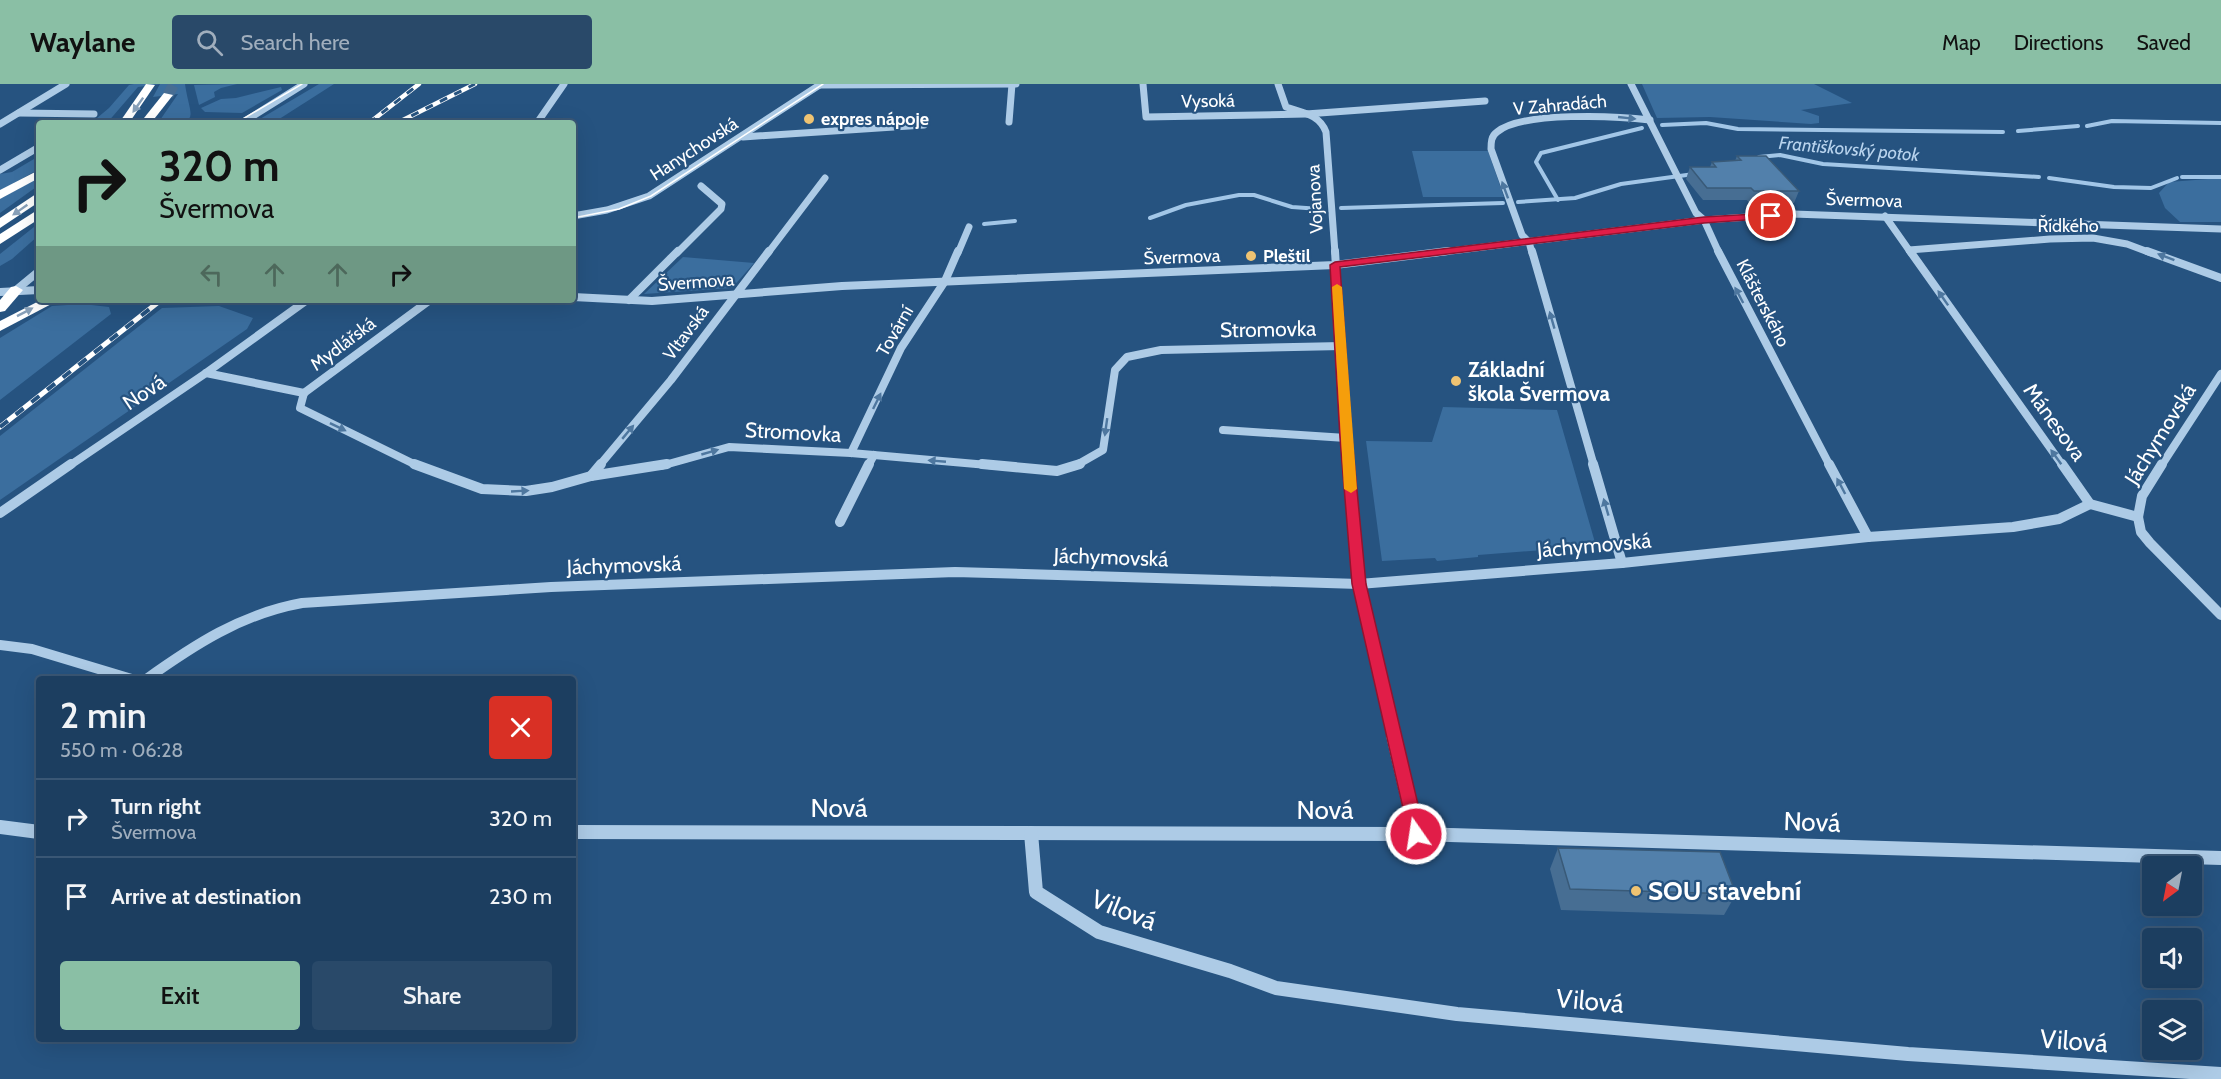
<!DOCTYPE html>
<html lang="en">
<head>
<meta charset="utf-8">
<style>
  :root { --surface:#1c3e60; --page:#294969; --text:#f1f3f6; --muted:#a0aebd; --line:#3a5775; --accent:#8abfa5 }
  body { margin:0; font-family:Cabin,sans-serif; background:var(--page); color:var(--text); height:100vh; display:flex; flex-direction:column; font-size:22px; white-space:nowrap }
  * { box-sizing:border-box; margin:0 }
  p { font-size:20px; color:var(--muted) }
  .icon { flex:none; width:33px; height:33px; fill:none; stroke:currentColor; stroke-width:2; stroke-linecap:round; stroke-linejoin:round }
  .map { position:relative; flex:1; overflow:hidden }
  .side { position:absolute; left:36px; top:592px; width:540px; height:366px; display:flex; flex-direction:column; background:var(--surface); border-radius:6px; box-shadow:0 6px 24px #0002,0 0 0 2px var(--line) }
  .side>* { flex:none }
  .top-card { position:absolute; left:36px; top:36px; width:540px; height:183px; border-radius:6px; box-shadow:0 6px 24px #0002,0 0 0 2px var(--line); background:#8abfa5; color:#111; overflow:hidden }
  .needle { width:39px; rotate:212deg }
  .fabs { position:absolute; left:2142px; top:772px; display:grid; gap:12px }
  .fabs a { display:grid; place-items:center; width:60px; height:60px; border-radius:6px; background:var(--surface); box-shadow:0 6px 24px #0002,0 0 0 2px var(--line); font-size:30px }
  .pin { position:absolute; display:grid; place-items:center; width:51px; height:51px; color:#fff; margin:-26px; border:3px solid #fff; border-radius:50%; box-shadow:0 2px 6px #0007 }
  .me { position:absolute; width:66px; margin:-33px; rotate:347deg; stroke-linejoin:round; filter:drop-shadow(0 0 4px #0008) }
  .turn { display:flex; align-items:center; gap:21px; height:126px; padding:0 24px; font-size:27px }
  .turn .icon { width:78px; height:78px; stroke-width:2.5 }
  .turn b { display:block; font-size:42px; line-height:51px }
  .lanes { display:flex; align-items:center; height:57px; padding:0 24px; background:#0003; justify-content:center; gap:30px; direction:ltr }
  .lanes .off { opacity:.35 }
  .round { display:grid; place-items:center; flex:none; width:63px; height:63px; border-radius:6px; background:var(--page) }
  .head { display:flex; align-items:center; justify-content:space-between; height:102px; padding:0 24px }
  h1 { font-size:36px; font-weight:600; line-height:45px }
  .action { display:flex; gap:12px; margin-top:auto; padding:12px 24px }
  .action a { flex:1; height:69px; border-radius:6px; background:var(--accent); color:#111; font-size:24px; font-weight:600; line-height:69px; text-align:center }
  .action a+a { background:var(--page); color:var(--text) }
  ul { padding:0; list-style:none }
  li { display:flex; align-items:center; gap:18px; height:78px; padding:0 24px; border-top:2px solid var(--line) }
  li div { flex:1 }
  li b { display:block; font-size:22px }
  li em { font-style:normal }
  header { display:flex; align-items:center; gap:36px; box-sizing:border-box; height:84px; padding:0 30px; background:var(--accent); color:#111 }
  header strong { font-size:28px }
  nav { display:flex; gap:33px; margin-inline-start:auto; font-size:21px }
  .search { width:420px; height:54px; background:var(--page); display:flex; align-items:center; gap:15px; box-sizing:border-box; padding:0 21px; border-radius:6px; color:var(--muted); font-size:22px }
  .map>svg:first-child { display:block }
</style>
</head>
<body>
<header>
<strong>Waylane</strong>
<div class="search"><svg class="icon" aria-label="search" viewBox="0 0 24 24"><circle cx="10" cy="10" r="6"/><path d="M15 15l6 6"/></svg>Search here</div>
<nav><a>Map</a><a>Directions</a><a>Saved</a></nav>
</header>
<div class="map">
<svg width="2221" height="995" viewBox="0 0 2221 995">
  <rect width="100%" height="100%" fill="#265380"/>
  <!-- green -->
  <g fill="#3b6e9e">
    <path d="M 160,0 L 138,3 L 107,39 L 91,39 L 109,24 L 129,1 L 134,0 L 185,0 C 190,35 203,39 158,39 L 178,10 L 153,13 Z"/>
    <path d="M 237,0 L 221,4 L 214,8 L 215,13 L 199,21 L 194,1 Z"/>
    <path d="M 319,0 L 334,0 L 273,39 L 253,39 Z"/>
    <path d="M 1642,0 L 1814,0 L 1852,19 L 1801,26 L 1819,32 L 1819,39 L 1811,40 L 1710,33 L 1657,34 Z"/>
    <path d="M 281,3 L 282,6 L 242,29 L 205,28 L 201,24 L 221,15 L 236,14 Z"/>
    <path d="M 1412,67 L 1488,67 L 1504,113 L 1423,113 Z"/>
    <path d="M 39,72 L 39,85 L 0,107 L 0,90 L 12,88 Z"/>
    <path d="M 39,93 L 39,101 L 0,129 L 0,115 Z"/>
    <path d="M 2221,94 L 2221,138 L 2180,138 L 2165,124 L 2159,109 L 2169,98 Z"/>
    <path d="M 39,139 L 39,151 L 12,175 L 0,182 L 0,170 Z"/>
    <path d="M 683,173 L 754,179 L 732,204 L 644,210 Z"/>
    <path d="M 83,220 L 109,223 L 111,230 L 0,316 L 0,254 L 52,222 Z"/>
    <path d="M 219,222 L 253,234 L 247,245 L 0,416 L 0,352 L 162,224 Z"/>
    <path d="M 1443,323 L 1557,326 L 1596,462 L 1478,471 L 1478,473 L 1437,477 L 1435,474 L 1382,477 L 1366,357 L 1432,358 Z"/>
  </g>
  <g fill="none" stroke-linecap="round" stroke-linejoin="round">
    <!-- stream -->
    <g stroke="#a2c6e7" stroke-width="4">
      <path d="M 1662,41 L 1706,39 L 1738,45 L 2003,48"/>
      <path d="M 2087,42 L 2112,37 L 2221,39"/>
      <path d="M 2018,47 L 2078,42"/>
      <path d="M 1759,73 L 1780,71 L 1823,80 L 2039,93"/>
      <path d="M 2182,93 L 2221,93"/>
      <path d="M 2049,94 L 2114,103 L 2151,104 L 2177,94"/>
      <path d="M 1558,116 L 1536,78 L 1541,69 L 1642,44"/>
      <path d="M 1518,118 L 1575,114 L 1621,100 L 1694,90"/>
      <path d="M 1341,124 L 1503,119"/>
      <path d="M 1150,134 L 1186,121 L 1239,111 L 1254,111 L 1292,123 L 1320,125"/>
      <path d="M 984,140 L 1015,137"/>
    </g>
    <!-- highway-tunnel -->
    <path stroke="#476d93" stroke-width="11" stroke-dasharray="11 6" stroke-linecap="butt" d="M 168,11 L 174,0"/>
    <!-- minor-far3 -->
    <g stroke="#adcbe6" stroke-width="7">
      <path d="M 1143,0 L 1146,33 L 1306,30 L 1485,17"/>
      <path d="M 1278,0 L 1286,23 C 1303,29 1319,30 1326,48 L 1335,169"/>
      <path d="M 1631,0 L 1696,129 L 1704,136 L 1719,169"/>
      <path d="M 819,1 L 1016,0"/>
      <path d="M 19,29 L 94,30"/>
      <path d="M 1009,38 L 1012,0"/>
      <path d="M 242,39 L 304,0"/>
      <path d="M 537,39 L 564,0"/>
      <path d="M 0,40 L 66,0"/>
      <path d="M 743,53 L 924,41"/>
      <path d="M 0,86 L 39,63"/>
      <path d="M 573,132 L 607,126 L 649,112 L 821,0"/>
      <path d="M 1885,132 L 1911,169"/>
      <path d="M 1909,166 L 2050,155 L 2093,154 L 2127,160 L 2151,169"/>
      <path d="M 677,169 L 721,125 L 722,120 L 701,102"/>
      <path d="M 768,169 L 825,94"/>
      <path d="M 958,169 L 969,143"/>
      <path d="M 1435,169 L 1704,136 L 1793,130 L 2221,145"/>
      <path d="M 1532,169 L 1529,158 L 1522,151 L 1491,65 C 1491,59 1491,52 1497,48 C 1522,27 1618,32 1650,36"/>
    </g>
    <!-- minor-far2 -->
    <g stroke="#adcbe6" stroke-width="8">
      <path d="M 1335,167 L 1348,382"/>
      <path d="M 1532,167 L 1594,382"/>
      <path d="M 1718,167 L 1830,382"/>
      <path d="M 1910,167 L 2063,382"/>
      <path d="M 2147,167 L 2221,194"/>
      <path d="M 16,206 L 39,187"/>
      <path d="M 0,208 L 39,206"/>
      <path d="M 573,213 L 652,217 L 842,202 L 1335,181 L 1448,167"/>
      <path d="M 629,216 L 678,167"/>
      <path d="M 206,289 L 304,309"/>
      <path d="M 304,309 L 300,324 L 418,382"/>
      <path d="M 304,309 L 430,216"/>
      <path d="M 1223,346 L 1346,354"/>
      <path d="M 851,369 L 901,264 L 945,197 L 958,167"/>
      <path d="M 69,382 L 206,289 L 307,216"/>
      <path d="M 599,382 L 671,296 L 769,167"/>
      <path d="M 661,382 L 729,363 L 851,369 L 999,382"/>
      <path d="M 868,382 L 874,371"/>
      <path d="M 1075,382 L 1103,366 L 1115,286 L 1127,273 L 1161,266 L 1342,262"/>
      <path d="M 2161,382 L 2221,290"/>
    </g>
    <!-- minor-far1 -->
    <g stroke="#adcbe6" stroke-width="10">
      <path d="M 414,380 L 482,405 L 526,407 L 552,403 L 591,392 L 667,380"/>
      <path d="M 982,380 L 1057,387 L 1080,380"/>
      <path d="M 1348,380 L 1359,500 L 1394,652"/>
      <path d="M 1593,380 L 1622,479"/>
      <path d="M 1829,380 L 1868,453"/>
      <path d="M 2062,380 L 2090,420 L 2138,433 L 2141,448 L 2150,459 L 2221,531"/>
      <path d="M 591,392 L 601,380"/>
      <path d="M 0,429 L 71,380"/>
      <path d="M 2138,433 L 2142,412 L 2162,380"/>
      <path d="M 840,438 L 869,380"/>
      <path d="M 0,561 L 32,565 L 135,596"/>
      <path d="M 145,596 C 194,561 241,530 302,519 L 551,503 L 955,488 L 1359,500 L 1622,479 L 1868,453 L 2013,443 L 2059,435 L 2090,420"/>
    </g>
    <!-- minor -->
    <g stroke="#adcbe6" stroke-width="14">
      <path d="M 1393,651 L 1416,750"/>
      <path d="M 0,743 L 39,748"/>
      <path d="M 573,748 L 1416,750 L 2221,774"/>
      <path d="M 1031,749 L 1036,808 L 1099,848 L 1230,887 L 1276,904 L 1457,930 L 1908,970 L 2221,990"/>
    </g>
    <!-- highway -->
    <g fill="#fff" fill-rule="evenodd">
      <path d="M 146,0 L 155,1 L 129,39 L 119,39 Z"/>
      <path d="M 164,9 L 173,11 L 151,39 L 140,39 Z"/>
      <path d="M 39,86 L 39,94 L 0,115 L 0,106 Z"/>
      <path d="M 39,108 L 39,118 L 0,144 L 0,134 Z"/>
      <path d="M 39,125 L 39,135 L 0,160 L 0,150 Z"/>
      <path d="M 16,202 L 23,206 L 5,227 L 0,228 L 0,216 L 11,203 Z"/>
      <path d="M 41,216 L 59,216 L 0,247 L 0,237 Z"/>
    </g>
    <!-- tram -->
    <g stroke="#fff" stroke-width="1.5">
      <path d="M 236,39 L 302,0"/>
      <path d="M 573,134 L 619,125 L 651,112 L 823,0"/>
    </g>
    <defs>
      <g id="rail-far1">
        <path d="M 369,39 L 419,0"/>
        <path d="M 397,39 L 475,0"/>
      </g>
      <path id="rail" d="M 0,343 L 161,216"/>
    </defs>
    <!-- rail-far1 casing -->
    <use href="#rail-far1" stroke="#fff" stroke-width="4.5"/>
    <!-- rail casing -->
    <use href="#rail" stroke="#fff" stroke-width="5"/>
    <!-- rail-far1 -->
    <use href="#rail-far1" stroke="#265380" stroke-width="3" stroke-dasharray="8" stroke-linecap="butt"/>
    <!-- rail -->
    <use href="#rail" stroke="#265380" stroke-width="4" stroke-dasharray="10" stroke-linecap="butt"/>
  </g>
  <!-- wall -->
  <g fill="#476e93">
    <path d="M 1737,72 L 1799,107 L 1794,119 L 1749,119 L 1747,116 L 1703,116 L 1686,95 L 1690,83 L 1710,83 L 1712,78 L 1735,77 Z"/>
    <path d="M 1558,764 L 1736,810 L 1724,831 L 1561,826 L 1550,785 Z"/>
  </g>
  <!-- building -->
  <g fill="#5280ab" stroke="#395a78" stroke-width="1.5">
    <path d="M 1737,72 L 1766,72 L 1799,107 L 1754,107 L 1751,104 L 1707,104 L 1690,83 L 1716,83 L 1712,78 L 1741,76 Z"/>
    <path d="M 1558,764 L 1720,768 L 1736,810 L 1570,805 Z"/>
  </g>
  <!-- one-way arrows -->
  <defs><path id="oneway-solid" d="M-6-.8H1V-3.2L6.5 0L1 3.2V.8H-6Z" transform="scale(1.5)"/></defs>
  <g fill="#88a0b9">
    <use href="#oneway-solid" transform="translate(138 21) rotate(125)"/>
    <use href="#oneway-solid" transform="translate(20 126) rotate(145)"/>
    <use href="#oneway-solid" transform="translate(25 228) rotate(-27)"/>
  </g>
  <g fill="#4e779f">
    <use href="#oneway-solid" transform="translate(1627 34) rotate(6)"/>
    <use href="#oneway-solid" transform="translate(1505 106) rotate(-110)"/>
    <use href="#oneway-solid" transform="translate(2166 173) rotate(-159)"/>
    <use href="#oneway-solid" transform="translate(1739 211) rotate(-118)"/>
    <use href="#oneway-solid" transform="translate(1943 214) rotate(-125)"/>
    <use href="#oneway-solid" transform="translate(1552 236) rotate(-106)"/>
    <use href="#oneway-solid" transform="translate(877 317) rotate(-64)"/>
    <use href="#oneway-solid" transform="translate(338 343) rotate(26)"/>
    <use href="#oneway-solid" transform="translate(1106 343) rotate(98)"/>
    <use href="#oneway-solid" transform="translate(628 348) rotate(-50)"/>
    <use href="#oneway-solid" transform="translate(710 368) rotate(-16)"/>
    <use href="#oneway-solid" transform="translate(2056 373) rotate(-126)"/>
    <use href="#oneway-solid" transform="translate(937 377) rotate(-175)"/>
    <use href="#oneway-solid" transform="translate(1841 402) rotate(-118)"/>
    <use href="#oneway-solid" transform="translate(520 407) rotate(-3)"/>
    <use href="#oneway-solid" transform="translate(1606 423) rotate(-106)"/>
  </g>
  <!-- route -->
  <path fill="#e11d48" stroke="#92132f" stroke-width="1.5" d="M 1771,129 L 1775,132 L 1774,134 L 1704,139 L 1340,183 L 1352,354 L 1366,500 L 1425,750 L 1422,755 L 1416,757 L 1410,755 L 1352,500 L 1340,354 L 1330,181 L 1335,178 L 1704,133 Z"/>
  <!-- slow -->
  <path fill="#f59e0b" d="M 1337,200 L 1342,203 L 1357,405 L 1351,409 L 1344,405 L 1332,203 Z"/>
  <!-- markers -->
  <g fill="#efc372" stroke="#265380" stroke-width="2">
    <circle cx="809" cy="35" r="6"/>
    <circle cx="1251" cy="172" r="6"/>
    <circle cx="1456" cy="297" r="6"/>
    <circle cx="1636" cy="807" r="6"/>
  </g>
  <g text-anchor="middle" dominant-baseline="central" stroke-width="4.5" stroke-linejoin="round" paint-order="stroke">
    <!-- far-street labels -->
    <g font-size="18" fill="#fff" stroke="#265380">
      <text transform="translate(1208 17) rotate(-1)">Vysoká</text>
      <text transform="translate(1560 21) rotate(-5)">V Zahradách</text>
      <text transform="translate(694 65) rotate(-33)">Hanychovská</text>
      <text transform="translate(1315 115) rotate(-93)">Vojanova</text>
      <text transform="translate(1864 116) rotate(2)">Švermova</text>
      <text x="2068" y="142">Řídkého</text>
      <text transform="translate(1182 173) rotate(-2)">Švermova</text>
      <text transform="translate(696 198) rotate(-4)">Švermova</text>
      <text transform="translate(1763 219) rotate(63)">Klášterského</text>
      <text transform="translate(895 247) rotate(-60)">Tovární</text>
      <text transform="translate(686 249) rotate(-53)">Vltavská</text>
      <text transform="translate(343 260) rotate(-37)">Mydlářská</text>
    </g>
    <!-- far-poi labels -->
    <g font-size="18" font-weight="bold" fill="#fff" stroke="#265380" text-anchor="start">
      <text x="821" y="35">expres nápoje</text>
      <text x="1263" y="172">Pleštil</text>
    </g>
    <!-- far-water labels -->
    <g font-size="18" font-style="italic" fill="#b9d4ee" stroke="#265380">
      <text transform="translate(1849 65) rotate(5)">Františkovský potok</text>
    </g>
    <!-- street labels -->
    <g font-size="21" fill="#fff" stroke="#265380">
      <text transform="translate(1268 245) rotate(-1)">Stromovka</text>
      <text transform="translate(144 308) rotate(-34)">Nová</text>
      <text transform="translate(2055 338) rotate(54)">Mánesova</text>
      <text transform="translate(793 348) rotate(3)">Stromovka</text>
      <text transform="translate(2160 350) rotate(-58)">Jáchymovská</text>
      <text transform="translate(1594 461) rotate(-5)">Jáchymovská</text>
      <text transform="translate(1111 473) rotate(2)">Jáchymovská</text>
      <text transform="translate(624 481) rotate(-2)">Jáchymovská</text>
    </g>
    <!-- poi labels -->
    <g font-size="21" font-weight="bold" fill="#fff" stroke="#265380" text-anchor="start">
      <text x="1468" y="285">Základní<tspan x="1468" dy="24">škola Švermova</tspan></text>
    </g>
    <!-- near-street labels -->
    <g font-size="26" fill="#fff" stroke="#265380">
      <text x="839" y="724">Nová</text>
      <text x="1325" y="726">Nová</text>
      <text transform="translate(1812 738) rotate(2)">Nová</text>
      <text transform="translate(1124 826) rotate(22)">Vilová</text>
      <text transform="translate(1590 917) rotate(5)">Vilová</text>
      <text transform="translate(2074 957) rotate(4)">Vilová</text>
    </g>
    <!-- near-poi labels -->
    <g font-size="26" font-weight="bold" fill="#fff" stroke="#265380" text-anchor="start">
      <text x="1648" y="807">SOU stavební</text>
    </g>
  </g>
</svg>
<div class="fabs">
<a><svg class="needle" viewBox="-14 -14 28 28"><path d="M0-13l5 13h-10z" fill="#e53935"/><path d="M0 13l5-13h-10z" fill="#a0aebd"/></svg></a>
<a><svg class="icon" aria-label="sound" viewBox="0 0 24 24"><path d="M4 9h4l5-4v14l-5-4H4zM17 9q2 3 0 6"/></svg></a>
<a><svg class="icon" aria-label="layers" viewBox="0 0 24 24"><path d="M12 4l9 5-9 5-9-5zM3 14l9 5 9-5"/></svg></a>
</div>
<div class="pin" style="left:1771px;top:132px;background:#d93025"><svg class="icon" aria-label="arrive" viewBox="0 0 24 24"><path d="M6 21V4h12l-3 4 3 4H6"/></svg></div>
<svg class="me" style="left:1416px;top:750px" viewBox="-20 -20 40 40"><circle r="17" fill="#e11d48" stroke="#fff" stroke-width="3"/><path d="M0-11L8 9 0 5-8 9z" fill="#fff"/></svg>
<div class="top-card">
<div class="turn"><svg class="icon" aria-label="right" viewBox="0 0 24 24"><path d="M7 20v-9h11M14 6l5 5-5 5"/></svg><div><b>320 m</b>Švermova</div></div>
<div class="lanes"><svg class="icon off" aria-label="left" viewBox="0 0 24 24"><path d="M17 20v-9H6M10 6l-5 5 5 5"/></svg><svg class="icon off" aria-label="ahead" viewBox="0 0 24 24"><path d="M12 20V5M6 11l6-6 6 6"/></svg><svg class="icon off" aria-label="ahead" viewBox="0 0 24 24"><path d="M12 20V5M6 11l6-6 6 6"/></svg><svg class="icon" aria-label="right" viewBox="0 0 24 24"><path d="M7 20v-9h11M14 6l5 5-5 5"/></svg></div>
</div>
<section class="side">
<div class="head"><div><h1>2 min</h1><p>550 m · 06:28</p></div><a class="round" style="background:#d93025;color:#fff"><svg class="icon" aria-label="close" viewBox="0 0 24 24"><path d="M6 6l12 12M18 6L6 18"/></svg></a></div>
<ul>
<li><svg class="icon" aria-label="right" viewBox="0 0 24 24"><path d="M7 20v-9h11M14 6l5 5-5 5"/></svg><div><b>Turn right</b><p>Švermova</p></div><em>320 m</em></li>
<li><svg class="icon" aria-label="arrive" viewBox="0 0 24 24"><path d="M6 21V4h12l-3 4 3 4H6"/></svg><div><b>Arrive at destination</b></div><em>230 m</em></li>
</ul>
<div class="action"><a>Exit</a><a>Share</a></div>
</section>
</div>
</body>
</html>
